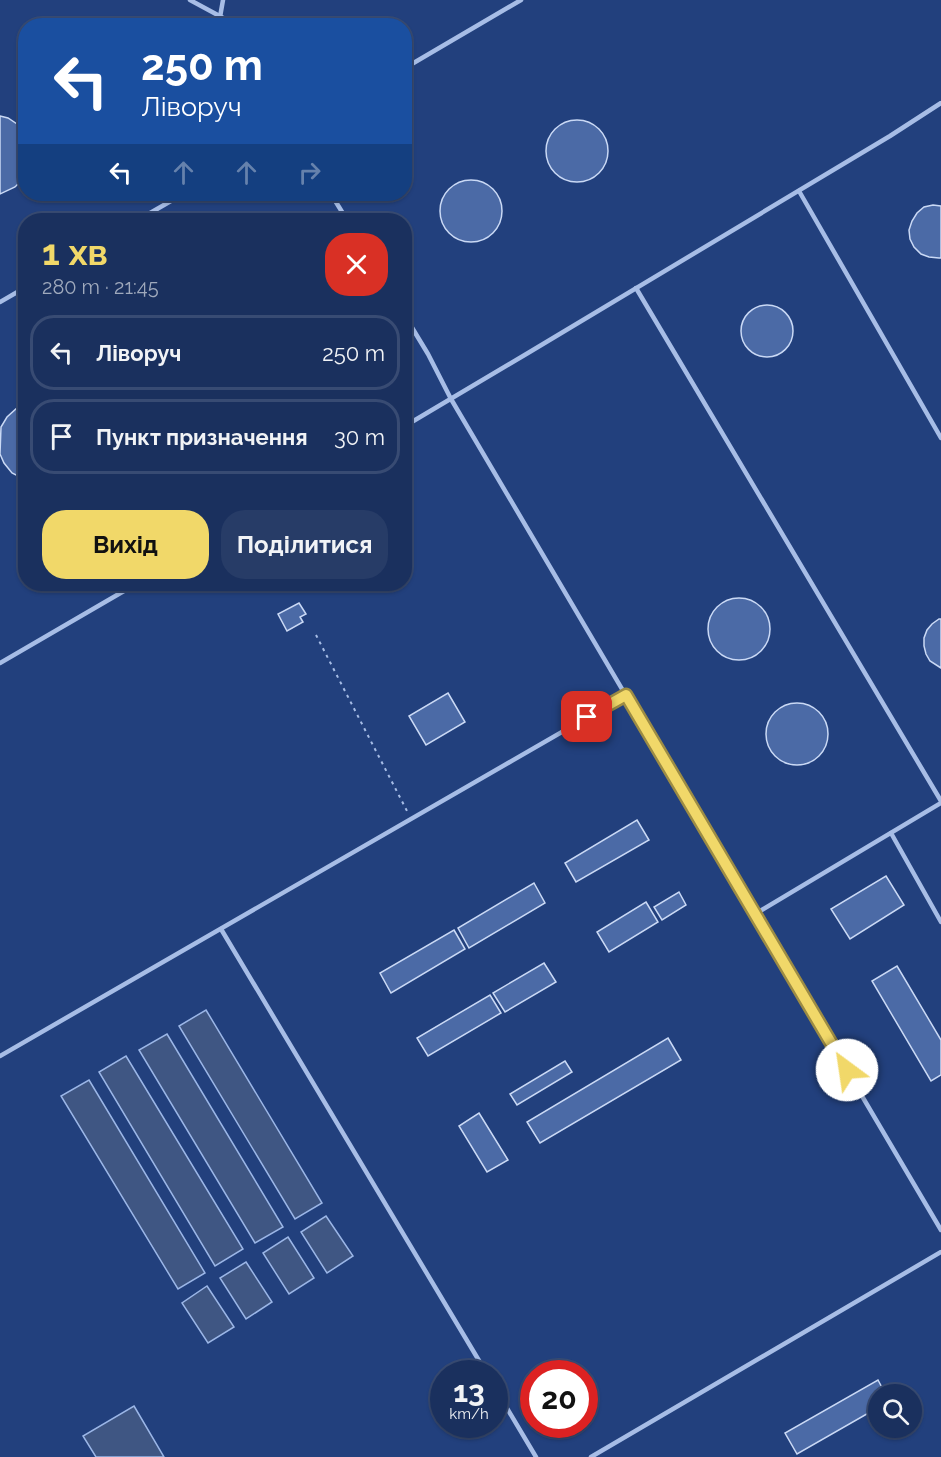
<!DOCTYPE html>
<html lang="uk">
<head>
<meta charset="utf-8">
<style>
  :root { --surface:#1a305e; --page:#273c67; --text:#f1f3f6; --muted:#9fa9bc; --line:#384b73; --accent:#f1d869 }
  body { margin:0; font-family:Raleway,sans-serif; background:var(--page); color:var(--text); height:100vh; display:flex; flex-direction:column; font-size:22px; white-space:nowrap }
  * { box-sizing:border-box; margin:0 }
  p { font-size:20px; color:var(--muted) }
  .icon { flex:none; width:33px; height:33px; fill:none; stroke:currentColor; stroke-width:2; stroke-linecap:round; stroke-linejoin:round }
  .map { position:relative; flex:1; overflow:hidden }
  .panel { position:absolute; left:18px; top:213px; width:394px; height:378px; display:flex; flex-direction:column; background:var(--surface); border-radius:24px; box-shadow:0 2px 4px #0004,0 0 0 2px var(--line) }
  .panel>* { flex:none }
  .hud { position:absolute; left:18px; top:18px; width:394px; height:183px; border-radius:24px; box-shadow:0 2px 4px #0004,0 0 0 2px var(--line); background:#1a4fa0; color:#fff; overflow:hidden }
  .buttons { position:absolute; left:868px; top:1384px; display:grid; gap:12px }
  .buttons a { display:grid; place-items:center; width:54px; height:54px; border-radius:50%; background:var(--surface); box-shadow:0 2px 4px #0004,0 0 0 2px var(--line); font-size:30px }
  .speed { position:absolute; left:430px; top:1360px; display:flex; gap:12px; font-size:30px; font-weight:700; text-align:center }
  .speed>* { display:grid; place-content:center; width:78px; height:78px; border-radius:50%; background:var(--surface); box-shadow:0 2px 4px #0004,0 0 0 2px var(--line); line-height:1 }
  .speed small { font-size:15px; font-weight:400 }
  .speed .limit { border:9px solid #d22; background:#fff; color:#111 }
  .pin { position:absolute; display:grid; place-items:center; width:51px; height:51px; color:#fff; margin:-26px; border-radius:12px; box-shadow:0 3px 9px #0006 }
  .me { position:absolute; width:66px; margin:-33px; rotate:329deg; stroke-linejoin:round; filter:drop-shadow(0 0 4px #0008) }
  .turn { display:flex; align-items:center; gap:21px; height:126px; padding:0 24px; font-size:27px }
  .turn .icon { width:78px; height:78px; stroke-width:2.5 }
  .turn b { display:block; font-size:42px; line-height:51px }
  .lanes { display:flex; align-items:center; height:57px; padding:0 24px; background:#0003; justify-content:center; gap:30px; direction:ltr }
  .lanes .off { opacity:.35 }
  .round { display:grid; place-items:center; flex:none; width:63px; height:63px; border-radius:24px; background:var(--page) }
  .headline { display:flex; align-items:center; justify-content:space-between; height:102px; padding:0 24px }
  h1 { font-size:36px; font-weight:700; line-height:45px; color:var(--accent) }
  .action { display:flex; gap:12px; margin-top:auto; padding:12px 24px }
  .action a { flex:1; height:69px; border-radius:24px; background:var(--accent); color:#111; font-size:24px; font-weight:700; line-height:69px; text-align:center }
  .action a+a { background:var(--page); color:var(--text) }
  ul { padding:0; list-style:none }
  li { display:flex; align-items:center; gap:18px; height:75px; margin:0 12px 9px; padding:0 12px; border:3px solid var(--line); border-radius:24px }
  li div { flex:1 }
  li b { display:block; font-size:22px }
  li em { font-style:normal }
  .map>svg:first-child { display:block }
</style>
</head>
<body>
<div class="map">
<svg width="941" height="1457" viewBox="0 0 941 1457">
  <rect width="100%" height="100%" fill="#22407d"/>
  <!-- water -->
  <g fill="#3f5683" stroke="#9bb6e7" stroke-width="1.5">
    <path d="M 206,1010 L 322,1203 L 295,1219 L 179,1026 Z"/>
    <path d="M 167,1034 L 283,1227 L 255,1243 L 139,1050 Z"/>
    <path d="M 126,1056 L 243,1249 L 215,1266 L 99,1072 Z"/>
    <path d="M 89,1080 L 205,1273 L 178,1289 L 61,1096 Z"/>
    <path d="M 326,1216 L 353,1256 L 327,1273 L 301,1232 Z"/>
    <path d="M 288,1237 L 314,1278 L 289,1294 L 263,1253 Z"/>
    <path d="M 246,1262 L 272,1302 L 246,1319 L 220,1278 Z"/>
    <path d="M 207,1286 L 234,1327 L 208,1343 L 182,1303 Z"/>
    <path d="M 134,1406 L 164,1457 L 96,1457 L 83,1436 Z"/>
  </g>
  <!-- building -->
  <g fill="#4b6aa6" stroke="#cad9f5" stroke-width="1.5">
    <path d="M 0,116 L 8,118 L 20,126 L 26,134 L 26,176 L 15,187 L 0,194 Z"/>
    <circle cx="577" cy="151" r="31"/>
    <circle cx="471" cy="211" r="31"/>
    <path d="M 933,205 L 941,206 L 941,258 L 939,258 L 929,257 L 921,254 L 914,247 L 910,239 L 909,230 L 912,221 L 917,213 L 924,207 Z"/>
    <circle cx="767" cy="331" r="26"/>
    <path d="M 26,405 L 26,480 L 12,473 L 4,463 L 0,454 L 1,427 L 7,417 L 17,408 Z"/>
    <circle cx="739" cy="629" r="31"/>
    <path d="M 299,603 L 306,614 L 300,617 L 303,622 L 287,631 L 278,614 Z"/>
    <path d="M 939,619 L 941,619 L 941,668 L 930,661 L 926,654 L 924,646 L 924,638 L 927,630 L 932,624 Z"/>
    <path d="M 448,693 L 465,722 L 426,745 L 409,716 Z"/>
    <circle cx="797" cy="734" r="31"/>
    <path d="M 637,820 L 649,840 L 576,882 L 565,863 Z"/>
    <path d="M 886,876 L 904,905 L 850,939 L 831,909 Z"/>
    <path d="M 534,883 L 545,903 L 469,948 L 458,928 Z"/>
    <path d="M 679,892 L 686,905 L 662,920 L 654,907 Z"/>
    <path d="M 646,902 L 658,922 L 609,952 L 597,932 Z"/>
    <path d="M 454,930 L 465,949 L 391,993 L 380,973 Z"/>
    <path d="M 544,963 L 556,982 L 505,1012 L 493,993 Z"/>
    <path d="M 897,966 L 941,1040 L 941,1075 L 931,1081 L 872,981 Z"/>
    <path d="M 490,995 L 501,1013 L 428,1056 L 417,1038 Z"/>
    <path d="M 668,1038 L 681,1060 L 540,1143 L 527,1122 Z"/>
    <path d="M 565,1061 L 572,1072 L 517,1105 L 510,1094 Z"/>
    <path d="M 479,1113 L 508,1160 L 487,1172 L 459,1126 Z"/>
    <path d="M 878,1380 L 886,1395 L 879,1395 L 879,1407 L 797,1454 L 785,1433 Z"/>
  </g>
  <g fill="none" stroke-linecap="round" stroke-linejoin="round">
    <!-- path -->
    <path stroke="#a7bde6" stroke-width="2" stroke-dasharray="3 4.5" stroke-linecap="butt" d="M 316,635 L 407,811"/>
    <!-- lane -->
    <g stroke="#a7bde6" stroke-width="4.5">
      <path d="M 190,0 L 227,20 L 230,26"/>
      <path d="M 220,17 L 223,0"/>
      <path d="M 405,68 L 521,0"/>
      <path d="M 799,191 L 941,438"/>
      <path d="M 331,194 L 347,220"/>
      <path d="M 138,220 L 183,194"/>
      <path d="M 636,288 L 941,801"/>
      <path d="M 0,302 L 26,287"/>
      <path d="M 405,316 L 428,354 L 451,399 L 941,1230"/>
      <path d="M 405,426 L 528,353 L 890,136 L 941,103"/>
      <path d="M 0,663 L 136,584"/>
      <path d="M 891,833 L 941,922"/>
      <path d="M 755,914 L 941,803"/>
      <path d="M 221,929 L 487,1374"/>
      <path d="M 0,1056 L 626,695"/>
      <path d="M 495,1388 L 536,1457"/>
      <path d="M 591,1457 L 941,1252"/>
    </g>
  </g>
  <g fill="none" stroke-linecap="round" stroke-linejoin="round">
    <defs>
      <path id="route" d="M 587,717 L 626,695 L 847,1070"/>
    </defs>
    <!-- route casing -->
    <use href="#route" stroke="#9d8c44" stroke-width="15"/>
    <!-- route -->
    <use href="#route" stroke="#f1d869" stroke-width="10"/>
  </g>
</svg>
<div class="buttons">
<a><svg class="icon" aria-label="search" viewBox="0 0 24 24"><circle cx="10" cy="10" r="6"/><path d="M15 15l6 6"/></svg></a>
</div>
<div class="speed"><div>13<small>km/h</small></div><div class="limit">20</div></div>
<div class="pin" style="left:587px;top:717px;background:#d93025"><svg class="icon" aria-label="arrive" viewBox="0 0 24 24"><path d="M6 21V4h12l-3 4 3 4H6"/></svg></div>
<svg class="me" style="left:847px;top:1070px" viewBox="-20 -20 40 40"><circle r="19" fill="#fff"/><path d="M0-13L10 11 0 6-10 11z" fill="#f1d869"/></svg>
<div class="hud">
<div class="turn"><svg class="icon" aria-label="left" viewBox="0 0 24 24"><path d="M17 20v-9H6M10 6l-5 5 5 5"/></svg><div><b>250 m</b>Ліворуч</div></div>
<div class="lanes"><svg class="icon" aria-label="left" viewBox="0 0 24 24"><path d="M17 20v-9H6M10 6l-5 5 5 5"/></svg><svg class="icon off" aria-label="ahead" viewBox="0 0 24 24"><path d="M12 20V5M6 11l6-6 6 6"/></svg><svg class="icon off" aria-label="ahead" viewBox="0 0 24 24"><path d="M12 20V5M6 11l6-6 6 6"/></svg><svg class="icon off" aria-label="right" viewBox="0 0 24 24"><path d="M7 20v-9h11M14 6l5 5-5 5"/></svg></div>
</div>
<section class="panel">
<div class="headline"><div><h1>1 хв</h1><p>280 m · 21:45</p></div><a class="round" style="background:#d93025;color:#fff"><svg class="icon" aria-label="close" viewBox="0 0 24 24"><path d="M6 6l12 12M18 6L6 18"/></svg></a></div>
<ul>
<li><svg class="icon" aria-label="left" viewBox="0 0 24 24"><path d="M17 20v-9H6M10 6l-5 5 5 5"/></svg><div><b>Ліворуч</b></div><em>250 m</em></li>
<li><svg class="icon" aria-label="arrive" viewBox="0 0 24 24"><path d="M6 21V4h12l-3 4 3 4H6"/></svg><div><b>Пункт призначення</b></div><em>30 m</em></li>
</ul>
<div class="action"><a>Вихід</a><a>Поділитися</a></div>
</section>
</div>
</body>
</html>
